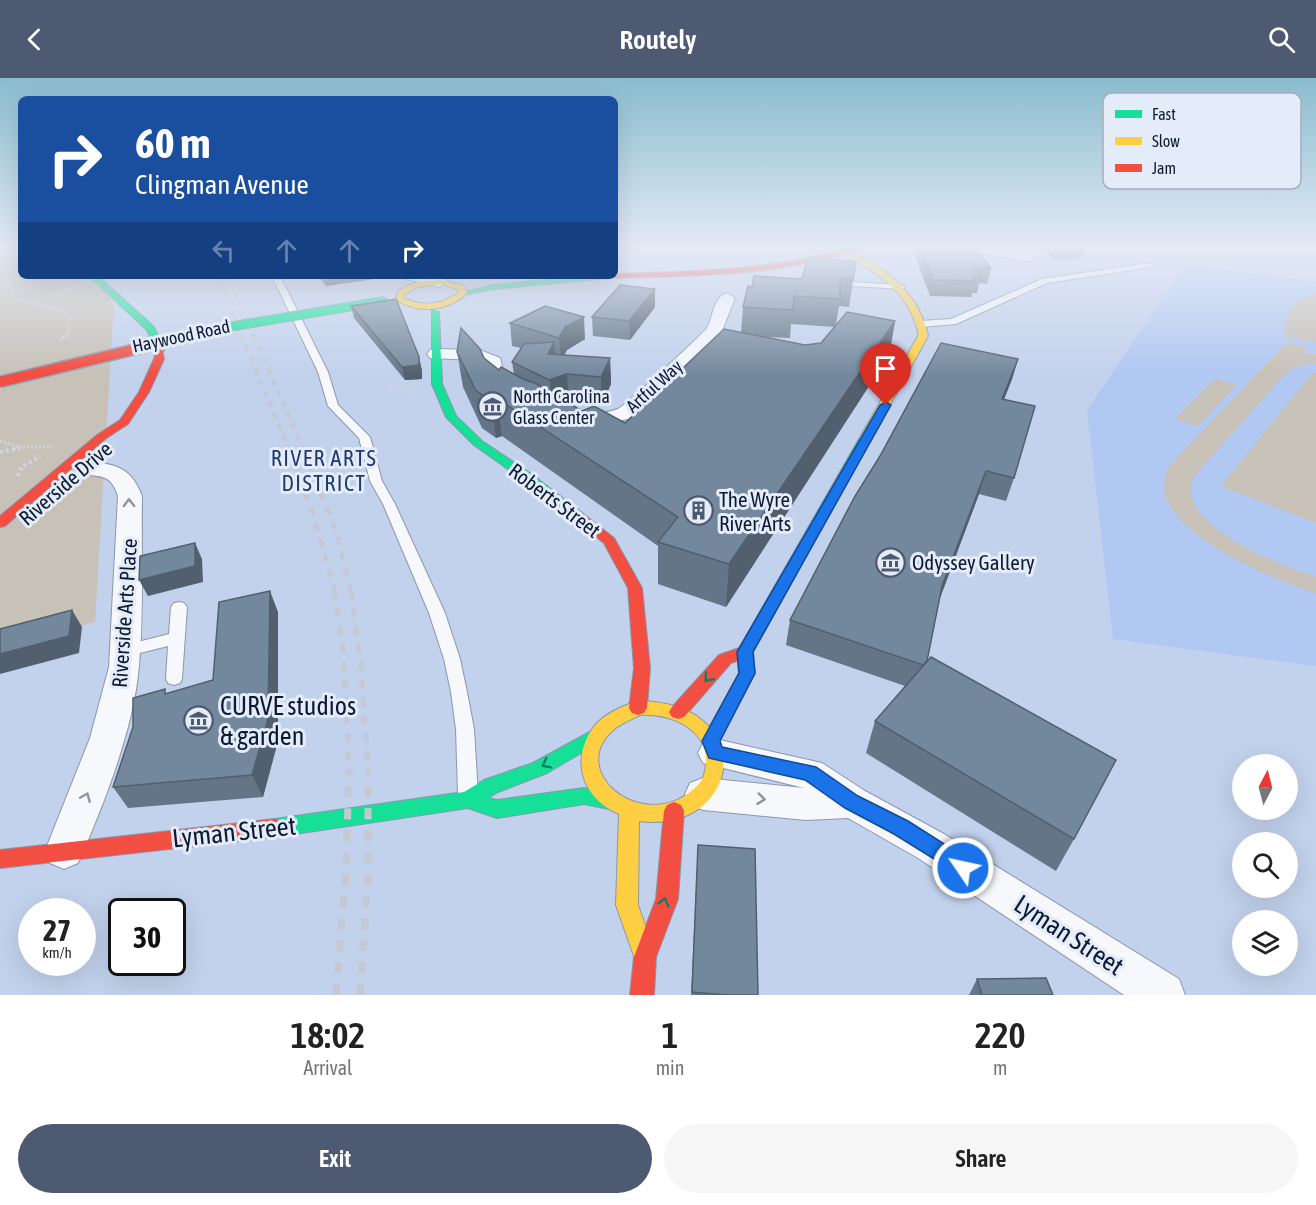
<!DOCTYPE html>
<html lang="en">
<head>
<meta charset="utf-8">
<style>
  :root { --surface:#fff; --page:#f6f6f6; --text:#222; --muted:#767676; --accent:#4d5a72 }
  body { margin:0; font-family:"Asap Condensed",sans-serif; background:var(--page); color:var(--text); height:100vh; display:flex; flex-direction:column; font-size:22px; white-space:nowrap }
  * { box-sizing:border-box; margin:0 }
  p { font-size:20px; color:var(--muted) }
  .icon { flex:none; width:33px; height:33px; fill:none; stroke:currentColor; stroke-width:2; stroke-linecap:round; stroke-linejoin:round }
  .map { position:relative; height:917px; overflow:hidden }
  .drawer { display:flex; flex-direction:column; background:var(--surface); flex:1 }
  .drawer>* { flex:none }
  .banner { position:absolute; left:18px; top:18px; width:600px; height:183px; border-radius:9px; box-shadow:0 6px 24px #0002; background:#1a4fa0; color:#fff; overflow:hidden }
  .needle { width:39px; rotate:7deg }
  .fabs { position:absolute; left:1232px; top:676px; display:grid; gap:12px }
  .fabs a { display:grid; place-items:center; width:66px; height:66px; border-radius:50%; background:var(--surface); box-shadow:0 6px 24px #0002; font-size:30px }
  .speed { position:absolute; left:18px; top:820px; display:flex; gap:12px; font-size:30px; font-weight:700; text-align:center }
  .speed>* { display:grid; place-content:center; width:78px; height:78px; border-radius:50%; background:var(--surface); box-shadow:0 6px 24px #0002; line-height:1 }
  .speed small { font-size:15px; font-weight:400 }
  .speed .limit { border:3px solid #111; border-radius:9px; background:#fff; color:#111 }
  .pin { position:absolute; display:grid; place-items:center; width:51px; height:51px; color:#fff; margin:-62px -26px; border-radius:50% 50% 50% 0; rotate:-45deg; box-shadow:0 0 6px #0007 }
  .pin .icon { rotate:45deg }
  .me { position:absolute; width:66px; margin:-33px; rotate:304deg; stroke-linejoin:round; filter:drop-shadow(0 0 4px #0008) }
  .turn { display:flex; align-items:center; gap:21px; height:126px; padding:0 18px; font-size:27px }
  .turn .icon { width:78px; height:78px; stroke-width:2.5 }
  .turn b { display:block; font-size:42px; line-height:51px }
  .lanes { display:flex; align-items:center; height:57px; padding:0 18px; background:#0003; justify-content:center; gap:30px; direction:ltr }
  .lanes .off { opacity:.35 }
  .eta { display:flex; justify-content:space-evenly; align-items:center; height:102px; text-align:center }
  .eta b { font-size:36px; font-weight:600; line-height:42px }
  .button { display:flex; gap:12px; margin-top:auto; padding:12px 18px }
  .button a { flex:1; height:69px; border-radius:36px; background:var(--accent); color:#fff; font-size:24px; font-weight:600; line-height:69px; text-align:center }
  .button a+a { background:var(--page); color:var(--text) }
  header { display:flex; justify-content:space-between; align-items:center; height:78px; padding:0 18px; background:var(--accent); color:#fff; font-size:27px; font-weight:600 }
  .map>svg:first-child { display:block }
</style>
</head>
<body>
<header><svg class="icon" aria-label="back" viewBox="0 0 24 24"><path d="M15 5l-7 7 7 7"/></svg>Routely<svg class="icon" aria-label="search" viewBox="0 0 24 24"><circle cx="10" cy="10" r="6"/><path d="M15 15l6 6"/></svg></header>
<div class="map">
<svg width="1316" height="917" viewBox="0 0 1316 917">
  <rect width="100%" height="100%" fill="#c2d1ec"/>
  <!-- built -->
  <path fill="#b1c8f3" d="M 1186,186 L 1316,204 L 1316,588 L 1113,561 L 1087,332 Z"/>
  <!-- green -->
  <g fill="#c7c1b7">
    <path d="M 21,169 L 21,198 L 92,198 L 114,225 L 95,544 L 0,570 L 0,172 Z"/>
    <path d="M 1316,216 L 1316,264 L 1283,258 C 1289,231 1287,223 1316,216 Z"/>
    <path d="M 1287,264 L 1308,269 L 1303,276 L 1316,276 L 1316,285 L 1298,288 L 1286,295 L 1196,396 C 1165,444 1284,489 1316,499 L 1316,515 C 1276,503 1131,445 1171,386 Z"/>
    <path d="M 1313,295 L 1316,295 L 1316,445 L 1221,408 Z"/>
    <path d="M 1215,301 L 1236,307 L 1198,348 L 1175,341 Z"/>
  </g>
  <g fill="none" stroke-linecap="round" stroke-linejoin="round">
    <defs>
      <g id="lane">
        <path d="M 1149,185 L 1153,187 L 1152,189 L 1047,205 L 956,246 L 920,249 L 916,246 L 920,243 L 951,241 L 1042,201 Z"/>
        <path d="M 272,198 L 280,198 L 328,294 L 338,327 L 370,359 L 382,403 L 395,426 L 445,535 L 460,581 L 467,614 L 474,651 L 478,717 L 475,723 L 468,725 L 461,723 L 458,717 L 456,651 L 451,614 L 444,581 L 429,535 L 383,426 L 370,403 L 359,360 L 328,328 L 318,294 Z"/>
        <path d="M 834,203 L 901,207 L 905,209 L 901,211 L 837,207 L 834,207 Z"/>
        <path d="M 179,524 L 184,525 L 187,529 L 182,601 L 180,605 L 174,607 L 168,605 L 166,601 L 168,568 L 124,579 L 118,577 L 116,573 L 118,569 L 169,556 L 171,529 L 174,525 Z"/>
      </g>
      <g id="street">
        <path d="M 960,169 L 991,169 L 1023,174 L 1026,169 L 1040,169 L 1033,182 L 1028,183 L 967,173 Z"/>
        <path d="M 404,198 L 433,198 L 445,201 L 448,204 L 440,209 L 406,201 Z"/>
        <path d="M 727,215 L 735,220 L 720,258 L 633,340 L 580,350 L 573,348 L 570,344 L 573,340 C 587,336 604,336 618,331 C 624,329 704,255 707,250 C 713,239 714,218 727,215 Z"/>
        <path d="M 436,271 L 480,272 L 500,280 L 507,308 L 517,316 L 514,320 L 500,320 L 488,311 L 484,287 L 476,282 L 430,280 L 427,276 L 430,272 Z"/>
        <path d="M 85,383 C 114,386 131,388 142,418 C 141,474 144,532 139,588 C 134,650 103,729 78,785 L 64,791 L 50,785 L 45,773 L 90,660 L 109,589 L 118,418 C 110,393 98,400 77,395 L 74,390 L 77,385 Z"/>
        <path d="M 715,661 L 822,685 L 865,713 L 944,756 L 1179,901 L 1185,917 L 1124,917 L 918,780 L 848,740 L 806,742 L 703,732 L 690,727 L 685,716 L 690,705 L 703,700 L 804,710 L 703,685 L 698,675 L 703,665 Z"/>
      </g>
      <g id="fast">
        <path d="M 89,198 L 98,198 L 154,249 L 164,273 L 162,275 L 156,275 L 147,252 Z"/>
        <path d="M 585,198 L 615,198 L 611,200 L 493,211 L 463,217 L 459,215 L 493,207 Z"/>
        <path d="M 432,232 L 439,234 L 442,306 L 456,338 L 482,363 L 530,395 L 582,435 L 584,438 L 582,441 L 572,441 L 522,401 L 474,367 L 446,339 L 432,306 Z"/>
        <path d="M 865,358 L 871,361 L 753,574 L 755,595 L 717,668 L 711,670 L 705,668 L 702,663 L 739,595 L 737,574 L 859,361 Z"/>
        <path d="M 597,650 L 603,652 L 606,657 L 603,662 L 547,695 L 498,714 L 488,720 L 497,722 L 584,710 L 616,717 L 619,723 L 616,729 L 609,731 L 584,726 L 497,740 L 468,730 L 275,759 L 268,756 L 265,750 L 268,744 L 275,741 L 464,714 L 484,702 L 533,685 Z"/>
      </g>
      <g id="slow">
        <path d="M 839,173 C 847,173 855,177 862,180 C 893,194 922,224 928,258 L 871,361 L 865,364 L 859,361 L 918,258 L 918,254 C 908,213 876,191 839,177 Z"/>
        <path d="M 440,202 L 463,207 L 467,215 C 450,233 416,237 396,221 L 398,213 L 413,205 ZM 440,206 L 457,211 L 459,214 C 442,227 423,229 404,220 L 405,216 L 418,209 Z"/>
        <path d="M 638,623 C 761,624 742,757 639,743 L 638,827 L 656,879 L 653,887 L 645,890 L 637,887 L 616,827 L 619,736 C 580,720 569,677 597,645 C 607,635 625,627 638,623 ZM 640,637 C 675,635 716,655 704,697 C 701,706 693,712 686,717 C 636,750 569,693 612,653 C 620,646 630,642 640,637 Z"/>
      </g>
      <g id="jam">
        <path d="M 849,169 L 860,169 C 848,177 830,180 816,183 C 750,198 682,198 615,200 L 611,198 L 615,198 L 615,196 C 694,193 773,193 849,169 Z"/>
        <path d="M 156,271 L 162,271 L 164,281 L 149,314 L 128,346 L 105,361 L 5,448 L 0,449 L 0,438 L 97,357 L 120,342 L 139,314 L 154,281 Z"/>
        <path d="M 577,434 L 582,435 L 614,460 L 642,510 L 650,590 L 647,630 L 644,635 L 638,637 L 632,635 L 629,630 L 634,590 L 628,510 L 604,465 L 570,438 Z"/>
        <path d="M 745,568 L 751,570 L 753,574 L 751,578 L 731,585 L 684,639 L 678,641 L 672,639 L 669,634 L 672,629 L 719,577 Z"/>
        <path d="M 674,724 L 681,727 L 684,733 L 678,821 L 656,879 L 654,917 L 630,917 L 634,879 L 656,821 L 664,733 L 667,727 Z"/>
        <path d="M 275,741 L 282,744 L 285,750 L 282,756 L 275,759 L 0,790 L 0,772 Z"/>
      </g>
    </defs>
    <!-- lane casing -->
    <use href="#lane" stroke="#8b97ae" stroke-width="2"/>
    <!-- street casing -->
    <use href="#street" stroke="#8b97ae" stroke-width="2"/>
    <!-- fast casing -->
    <use href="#fast" stroke="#8b97ae" stroke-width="2"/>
    <!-- slow casing -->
    <use href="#slow" stroke="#8b97ae" stroke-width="2"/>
    <!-- jam casing -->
    <use href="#jam" stroke="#8b97ae" stroke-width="2"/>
    <!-- path-far2 -->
    <g stroke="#d0d5de" stroke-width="2" stroke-dasharray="1.5 1.5" stroke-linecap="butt">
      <path d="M 0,189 L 15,221 L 64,233 L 70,241 L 68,255 L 64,259"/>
      <path d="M 36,225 L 79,208"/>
    </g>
    <!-- path-far1 -->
    <g stroke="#d0d5de" stroke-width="3" stroke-dasharray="2 2" stroke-linecap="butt">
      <path d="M 60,263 L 66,257"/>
      <path d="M 390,307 L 401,313 L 404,307 L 416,316"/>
      <path d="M 0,363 L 22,369 L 52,369"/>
      <path d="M 14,371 L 20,370"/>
    </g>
    <!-- path -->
    <g stroke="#d0d5de" stroke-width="4" stroke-dasharray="3 3" stroke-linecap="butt">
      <path d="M 0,374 L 20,370"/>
      <path d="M 18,398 L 22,389 L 40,378"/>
    </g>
    <!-- lane -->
    <use href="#lane" fill="#f6f8fc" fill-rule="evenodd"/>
    <!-- street -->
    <use href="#street" fill="#f6f8fc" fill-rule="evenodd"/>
    <!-- fast -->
    <use href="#fast" fill="#16e098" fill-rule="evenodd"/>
    <!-- slow -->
    <use href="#slow" fill="#ffcf43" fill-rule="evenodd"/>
    <!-- jam -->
    <use href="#jam" fill="#f24e42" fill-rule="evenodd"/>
    <!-- rail-far4 -->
    <g stroke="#c5c9d2" stroke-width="3" stroke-dasharray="4.5 4.5" stroke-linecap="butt">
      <path d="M 218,198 L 242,259"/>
      <path d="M 228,198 L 254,259"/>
    </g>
    <!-- rail-far3 -->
    <g stroke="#c5c9d2" stroke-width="4" stroke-dasharray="6 6" stroke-linecap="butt">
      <path d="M 241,257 L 289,371"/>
      <path d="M 254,257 L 303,371"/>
    </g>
    <!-- rail-far2 -->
    <g stroke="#c5c9d2" stroke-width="4.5" stroke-dasharray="8 8" stroke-linecap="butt">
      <path d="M 288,370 L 313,436 L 335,513"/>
      <path d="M 302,370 L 336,453 L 351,513"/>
    </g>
    <!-- rail-far1 -->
    <g stroke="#c5c9d2" stroke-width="5" stroke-dasharray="9 9" stroke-linecap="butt">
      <path d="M 334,512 L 343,569 L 349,692"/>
      <path d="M 351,512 L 361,587 L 368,692"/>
    </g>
    <!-- rail -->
    <g stroke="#c5c9d2" stroke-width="7" stroke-dasharray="11 11" stroke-linecap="butt">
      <path d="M 336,917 L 346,793 L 349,691"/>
      <path d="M 360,917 L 368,800 L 368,691"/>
    </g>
    <defs>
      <path id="fast-bridge" d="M 228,249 L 384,223"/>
      <path id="jam-bridge-far1" d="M 188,259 L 228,249"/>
      <path id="jam-bridge" d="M 0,304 L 194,257"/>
    </defs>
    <!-- fast-bridge casing -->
    <use href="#fast-bridge" stroke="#8aa3b2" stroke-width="10" stroke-linecap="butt"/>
    <!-- jam-bridge-far1 casing -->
    <use href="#jam-bridge-far1" stroke="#8aa3b2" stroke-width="10" stroke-linecap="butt"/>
    <!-- jam-bridge casing -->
    <use href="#jam-bridge" stroke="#8aa3b2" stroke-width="13" stroke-linecap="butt"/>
    <!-- fast-bridge -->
    <use href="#fast-bridge" stroke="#16e098" stroke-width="8"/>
    <!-- jam-bridge-far1 -->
    <use href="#jam-bridge-far1" stroke="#f24e42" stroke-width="8"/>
    <!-- jam-bridge -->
    <use href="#jam-bridge" stroke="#f24e42" stroke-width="10"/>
  </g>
  <!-- wall -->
  <g fill="#647587" fill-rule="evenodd">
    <path d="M 912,169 L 975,169 L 991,190 L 987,206 L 979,205 L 977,215 L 972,215 L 971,219 L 930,218 Z"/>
    <path d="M 1043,169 L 1086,169 L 1083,179 L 1079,179 L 1079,181 L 1053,181 Z"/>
    <path d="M 856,184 L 849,229 L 839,228 L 836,247 L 895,243 L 889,277 L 726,529 L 658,506 L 658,468 L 502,358 L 496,360 L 482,350 L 463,309 L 457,274 L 484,280 L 499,292 L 514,296 L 512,284 L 521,270 L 512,268 L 510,245 L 585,261 L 567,272 L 564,277 L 610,280 L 611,306 L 602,326 L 567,324 L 582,333 L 625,345 L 741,255 L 743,229 L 752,209 L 802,201 ZM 791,246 L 834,249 L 821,265 L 805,267 L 765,259 L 790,260 Z"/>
    <path d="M 318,198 L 381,198 L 381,200 L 326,208 Z"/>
    <path d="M 655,211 L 655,229 L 630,262 L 593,258 L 592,239 Z"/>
    <path d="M 351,228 L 419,279 L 422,293 L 422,301 L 405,302 L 354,240 Z"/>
    <path d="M 1018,281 L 1012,301 L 1004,321 L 1014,400 L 1006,423 L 979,416 L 940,520 L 927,583 L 1074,761 L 1056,793 L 866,675 L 875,643 L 905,608 L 786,567 L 790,542 Z"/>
    <path d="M 278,534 L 278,663 L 263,719 L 128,730 L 113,709 L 133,649 L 168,616 L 213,602 Z"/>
    <path d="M 698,767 L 758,917 L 691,917 Z"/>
    <path d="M 977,901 L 1053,917 L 969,917 Z"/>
  </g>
  <!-- shaded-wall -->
  <g fill="#515f6e">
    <path d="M 324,198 L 381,198 L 381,200 L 326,208 Z"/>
    <path d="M 655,211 L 655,229 L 630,262 L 629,243 Z"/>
    <path d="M 584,239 L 585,261 L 567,272 L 561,283 L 559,260 L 565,249 Z"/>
    <path d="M 895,243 L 889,277 L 726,529 L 729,486 Z"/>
    <path d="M 554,264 L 557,290 L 567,296 L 569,323 L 552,329 L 548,276 Z"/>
    <path d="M 419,279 L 422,293 L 422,301 L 405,302 L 402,289 Z"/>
    <path d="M 610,280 L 611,306 L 602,326 L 601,299 Z"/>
    <path d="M 1018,281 L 1012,301 L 996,342 L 1002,321 Z"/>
    <path d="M 496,320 L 502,358 L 496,360 L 491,322 Z"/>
    <path d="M 986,393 L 979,416 L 935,533 L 942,508 Z"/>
    <path d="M 195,465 L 202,481 L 203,504 L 148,518 L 139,502 Z"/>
    <path d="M 270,513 L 278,534 L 278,663 L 263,719 L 252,697 Z"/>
    <path d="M 72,532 L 82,549 L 79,575 L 0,596 L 0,576 Z"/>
  </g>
  <!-- building -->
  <g fill="#74889d" stroke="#515f6e" stroke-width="1.5">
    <path d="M 920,169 L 975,169 L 991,190 L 974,190 L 981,199 L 973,199 L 975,203 L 933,202 Z"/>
    <path d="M 1056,169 L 1081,169 L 1082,170 Z"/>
    <path d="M 808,179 L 856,184 L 853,202 L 840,200 L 840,221 L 794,218 L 793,232 L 743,229 L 748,208 L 752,209 L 754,198 L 802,201 Z"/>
    <path d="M 620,207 L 655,211 L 629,243 L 592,239 Z"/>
    <path d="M 396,221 L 419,279 L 419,287 L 402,289 L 351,228 Z"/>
    <path d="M 545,228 L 584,239 L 565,249 L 559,260 L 510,245 Z"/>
    <path d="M 847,234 L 895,243 L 729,486 L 658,464 L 678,439 L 496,320 L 491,322 L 476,313 L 457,274 L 461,250 L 480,271 L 484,280 L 499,292 L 501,289 L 525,302 L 535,305 L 582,333 L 594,328 L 625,345 L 724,251 L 805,267 L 821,265 Z"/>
    <path d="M 554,264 L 548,276 L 610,280 L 601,299 L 567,296 L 549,302 L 512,284 L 524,266 Z"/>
    <path d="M 941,265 L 1018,281 L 1002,321 L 1035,328 L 1014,400 L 986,393 L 942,508 L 927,583 L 923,587 L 790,542 L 855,418 L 880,378 Z"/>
    <path d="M 195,465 L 195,488 L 139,502 L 140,478 Z"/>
    <path d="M 270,513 L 268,641 L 252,697 L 113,709 L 133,649 L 133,620 L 165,611 L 165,616 L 213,602 L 219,524 Z"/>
    <path d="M 72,532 L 69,558 L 0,576 L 0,551 Z"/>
    <path d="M 931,579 L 1116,682 L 1074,761 L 875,643 Z"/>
    <path d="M 698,767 L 755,771 L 758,917 L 727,917 L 692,914 Z"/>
    <path d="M 1046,900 L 1053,917 L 982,917 L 977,901 Z"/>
  </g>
  <!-- one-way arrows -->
  <defs><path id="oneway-chevron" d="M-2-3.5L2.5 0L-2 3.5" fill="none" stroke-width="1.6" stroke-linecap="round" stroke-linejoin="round" transform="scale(1.5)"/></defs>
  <g stroke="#8e94a1">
    <use href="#oneway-chevron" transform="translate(129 425) rotate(-91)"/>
    <use href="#oneway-chevron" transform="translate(86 719) rotate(-67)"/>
    <use href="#oneway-chevron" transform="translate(761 721) rotate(7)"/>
  </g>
  <g stroke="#127d64">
    <use href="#oneway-chevron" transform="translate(708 600) rotate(131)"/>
    <use href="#oneway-chevron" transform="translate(546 686) rotate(153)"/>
    <use href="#oneway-chevron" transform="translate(664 824) rotate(-75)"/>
  </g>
  <!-- sky -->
  <linearGradient id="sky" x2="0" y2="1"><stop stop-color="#8abcce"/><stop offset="0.57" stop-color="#e4eaf6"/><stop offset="1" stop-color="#e4eaf6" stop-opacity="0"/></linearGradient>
  <rect width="1316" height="297" fill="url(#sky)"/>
  <!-- route -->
  <path fill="#1a73e8" stroke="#114b97" stroke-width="1.5" d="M 886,324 L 891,327 L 753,574 L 755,595 L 720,663 L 722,669 L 816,689 L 858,718 L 908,743 L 971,783 L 974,790 L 971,797 L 963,799 L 894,756 L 845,730 L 805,702 L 709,680 L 702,663 L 739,595 L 737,574 L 880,327 Z"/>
  <!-- icons -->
  <defs>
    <symbol id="museum-ring" viewBox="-11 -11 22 22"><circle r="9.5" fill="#e4ecf9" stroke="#4d5a72" stroke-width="1.5"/><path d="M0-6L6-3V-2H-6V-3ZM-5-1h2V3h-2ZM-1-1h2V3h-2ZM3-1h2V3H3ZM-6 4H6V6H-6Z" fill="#4d5a72"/></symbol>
    <symbol id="building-ring" viewBox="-11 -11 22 22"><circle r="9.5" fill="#e4ecf9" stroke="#4d5a72" stroke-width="1.5"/><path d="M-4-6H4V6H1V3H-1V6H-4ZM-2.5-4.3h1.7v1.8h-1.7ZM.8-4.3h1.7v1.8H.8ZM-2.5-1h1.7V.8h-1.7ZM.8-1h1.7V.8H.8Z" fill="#4d5a72"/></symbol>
  </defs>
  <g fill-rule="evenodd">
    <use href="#museum-ring" x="476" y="312" width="33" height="33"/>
    <use href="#building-ring" x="682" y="416" width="33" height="33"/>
    <use href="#museum-ring" x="874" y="468" width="33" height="33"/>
    <use href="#museum-ring" x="182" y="626" width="33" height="33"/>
  </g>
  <g text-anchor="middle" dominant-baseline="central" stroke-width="6" stroke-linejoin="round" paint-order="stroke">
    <!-- far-street labels -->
    <g font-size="18" fill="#0e1a31" stroke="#e4ecf9">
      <text transform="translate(181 258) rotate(-12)">Haywood Road</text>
      <text transform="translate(654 308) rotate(-42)">Artful Way</text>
    </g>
    <!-- far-poi labels -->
    <g font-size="18" fill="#0e1a31" stroke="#e4ecf9" text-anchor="start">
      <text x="513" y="318">North Carolina<tspan x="513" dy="21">Glass Center</tspan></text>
    </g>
    <!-- street labels -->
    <g font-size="21" fill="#0e1a31" stroke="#e4ecf9">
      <text transform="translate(65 405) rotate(-41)">Riverside Drive</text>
      <text transform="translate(555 422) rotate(37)">Roberts Street</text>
      <text transform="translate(124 535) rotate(-86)">Riverside Arts Place</text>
    </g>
    <!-- poi labels -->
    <g font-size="21" fill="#0e1a31" stroke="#e4ecf9" text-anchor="start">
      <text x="719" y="421">The Wyre<tspan x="719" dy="24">River Arts</tspan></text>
      <text x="912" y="484">Odyssey Gallery</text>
    </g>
    <!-- neighbourhood labels -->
    <g font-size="22" letter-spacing="1.5" fill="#1f396e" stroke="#e4ecf9">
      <text x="324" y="380">RIVER ARTS<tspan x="324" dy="25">DISTRICT</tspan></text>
    </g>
    <!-- near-poi labels -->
    <g font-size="26" fill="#0e1a31" stroke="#e4ecf9" text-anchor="start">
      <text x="220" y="628">CURVE studios<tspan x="220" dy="30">&amp; garden</tspan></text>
    </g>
    <!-- near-street labels -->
    <g font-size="26" fill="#0e1a31" stroke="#e4ecf9">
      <text transform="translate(234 754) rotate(-6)">Lyman Street</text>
      <text transform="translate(1069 857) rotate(33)">Lyman Street</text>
    </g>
  </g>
  <!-- legend -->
  <rect x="1103" y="15" width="198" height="96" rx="9" fill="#e4ecf9" stroke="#a4adbd" stroke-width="1.5"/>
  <rect x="1115" y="32" width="27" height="8" fill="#16e098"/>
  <rect x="1115" y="59" width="27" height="8" fill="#ffcf43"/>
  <rect x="1115" y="86" width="27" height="8" fill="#f24e42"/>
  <g font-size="16" fill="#0e1a31">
    <text x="1152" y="42">Fast</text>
    <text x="1152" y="69">Slow</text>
    <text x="1152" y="96">Jam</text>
  </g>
</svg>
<div class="fabs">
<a><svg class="needle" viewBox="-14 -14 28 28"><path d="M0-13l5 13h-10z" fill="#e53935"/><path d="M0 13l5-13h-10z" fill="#767676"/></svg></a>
<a><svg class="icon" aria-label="search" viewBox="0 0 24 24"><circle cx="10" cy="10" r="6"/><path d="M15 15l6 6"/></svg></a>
<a><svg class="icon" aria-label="layers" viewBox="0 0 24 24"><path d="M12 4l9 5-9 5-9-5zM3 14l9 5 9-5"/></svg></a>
</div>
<div class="speed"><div>27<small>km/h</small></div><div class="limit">30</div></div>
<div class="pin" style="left:886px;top:327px;background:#d93025"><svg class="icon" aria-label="arrive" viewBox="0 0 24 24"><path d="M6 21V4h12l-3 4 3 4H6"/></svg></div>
<svg class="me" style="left:963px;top:790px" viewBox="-20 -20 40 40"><circle r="17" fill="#1a73e8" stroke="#fff" stroke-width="3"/><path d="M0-11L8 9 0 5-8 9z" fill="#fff"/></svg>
<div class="banner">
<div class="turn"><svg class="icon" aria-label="right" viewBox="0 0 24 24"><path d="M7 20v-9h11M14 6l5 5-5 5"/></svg><div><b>60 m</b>Clingman Avenue</div></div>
<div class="lanes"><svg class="icon off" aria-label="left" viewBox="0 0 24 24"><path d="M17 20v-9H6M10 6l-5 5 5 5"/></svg><svg class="icon off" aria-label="ahead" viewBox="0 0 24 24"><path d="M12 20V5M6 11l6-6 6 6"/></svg><svg class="icon off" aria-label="ahead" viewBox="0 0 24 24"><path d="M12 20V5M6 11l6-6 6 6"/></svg><svg class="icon" aria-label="right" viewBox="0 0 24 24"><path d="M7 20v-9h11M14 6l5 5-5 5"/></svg></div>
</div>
</div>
<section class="drawer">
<div class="eta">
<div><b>18:02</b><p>Arrival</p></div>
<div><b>1</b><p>min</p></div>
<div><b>220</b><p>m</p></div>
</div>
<div class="button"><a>Exit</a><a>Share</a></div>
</section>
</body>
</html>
